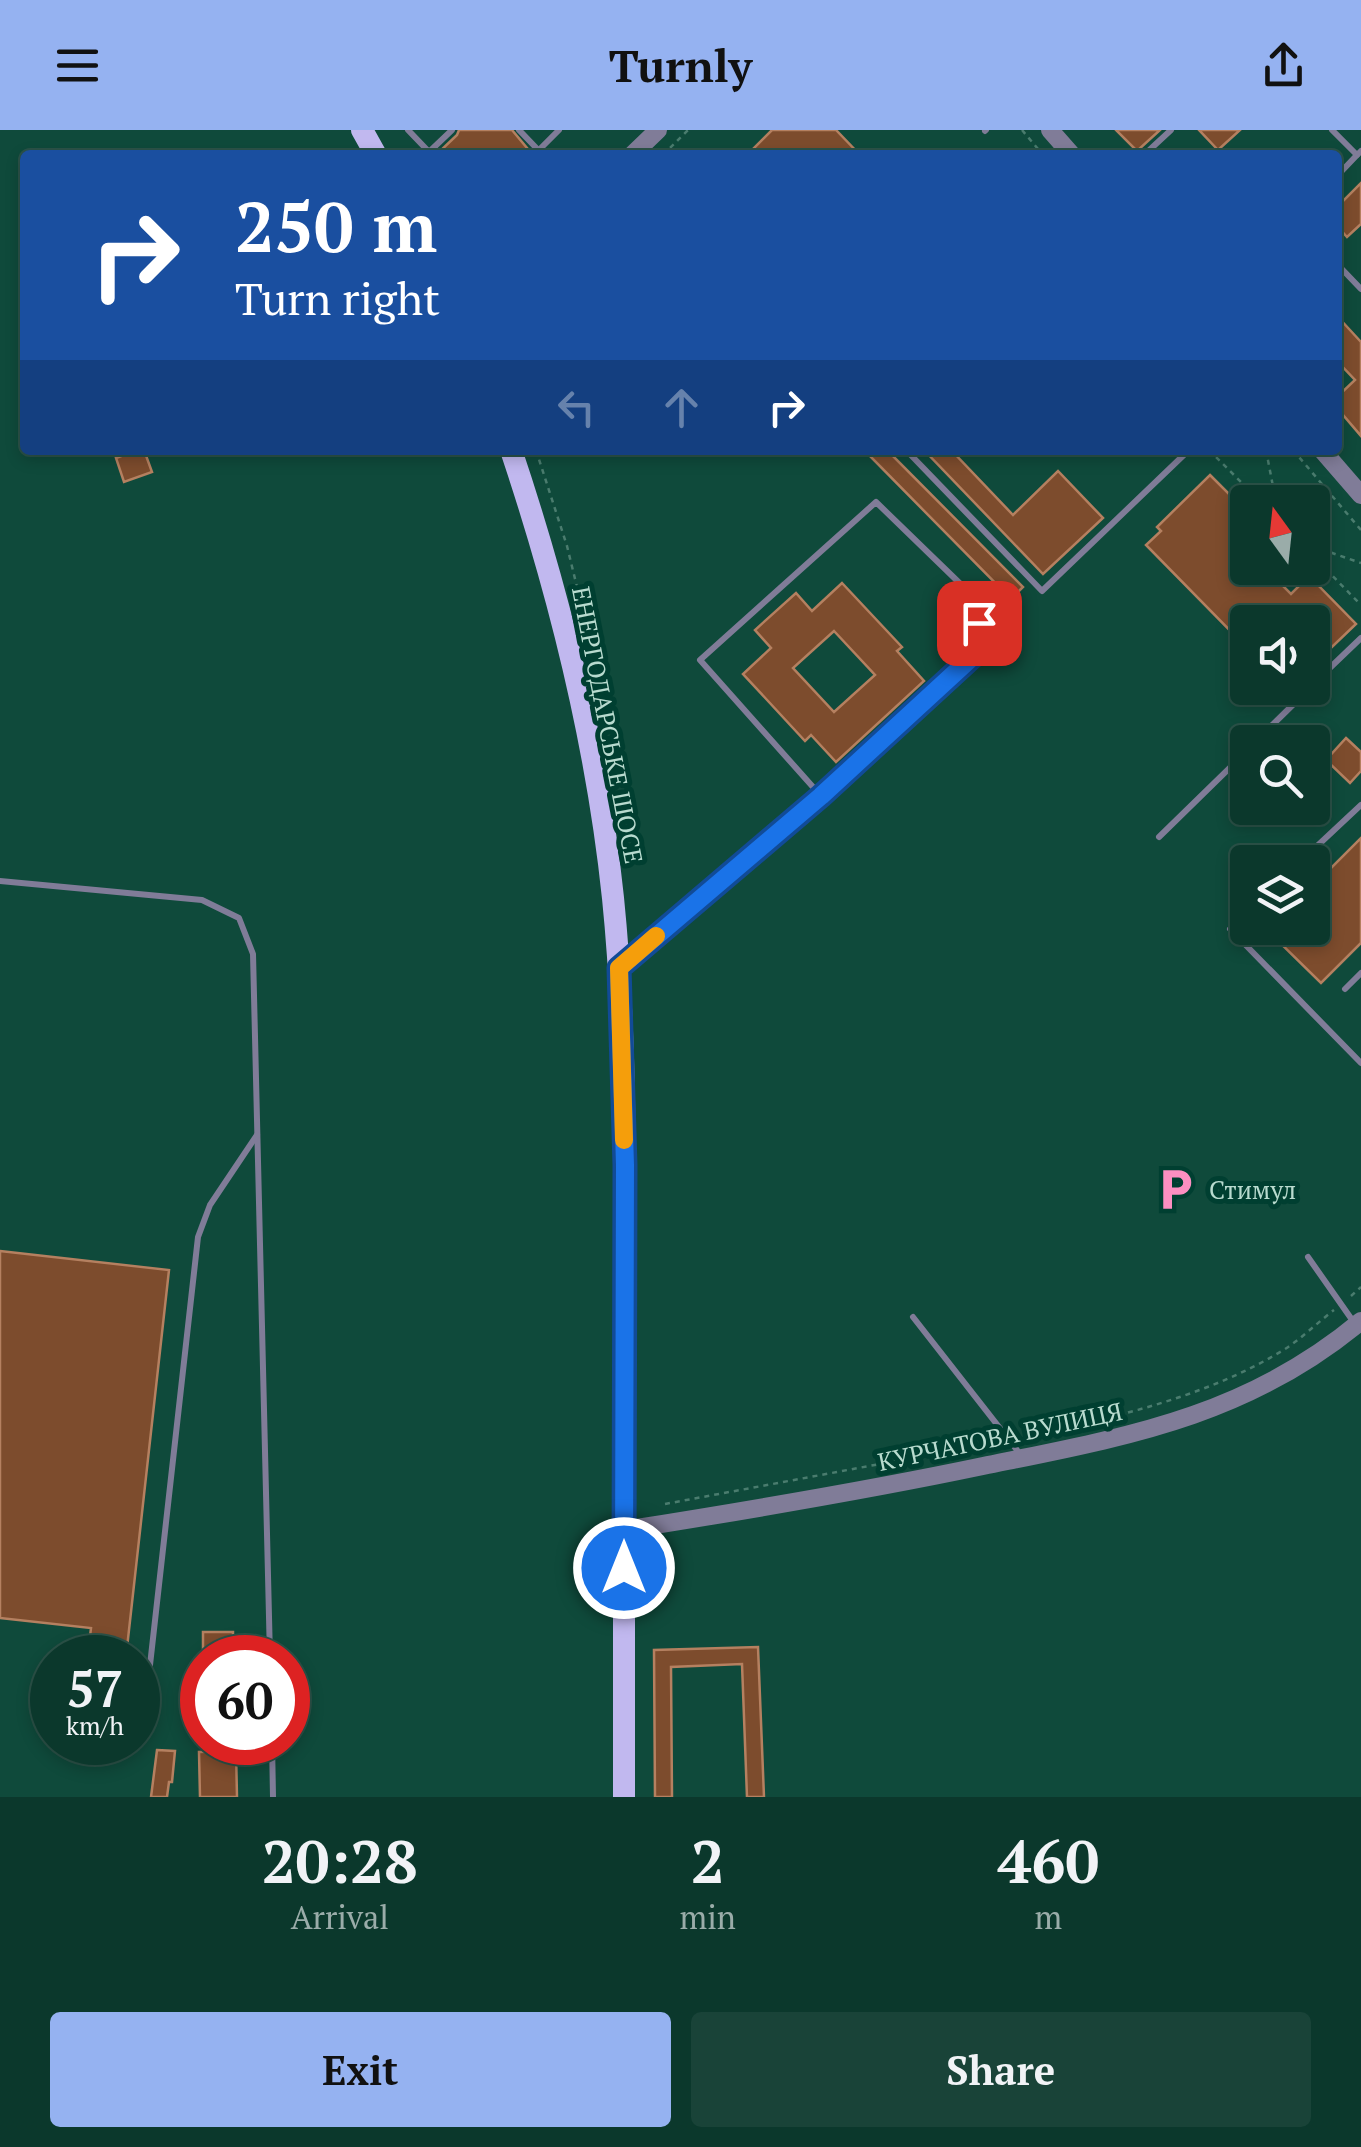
<!DOCTYPE html>
<html lang="en">
<head>
<meta charset="utf-8">
<style>
  :root { --surface:#0b382c; --page:#194338; --text:#f1f3f6; --muted:#9aaca9; --line:#2b5248; --accent:#95b2f1 }
  body { margin:0; font-family:"PT Serif",serif; background:var(--page); color:var(--text); height:100vh; display:flex; flex-direction:column; font-size:38px; white-space:nowrap }
  * { box-sizing:border-box; margin:0 }
  p { font-size:32px; color:var(--muted) }
  .icon { flex:none; width:55px; height:55px; fill:none; stroke:currentColor; stroke-width:2; stroke-linecap:round; stroke-linejoin:round }
  .map { position:relative; height:1667px; overflow:hidden }
  .side { display:flex; flex-direction:column; background:var(--surface); flex:1 }
  .side>* { flex:none }
  .banner { position:absolute; left:20px; top:20px; width:1322px; height:305px; border-radius:10px; box-shadow:0 5px 15px #0003,0 0 0 2px var(--line); background:#1a4fa0; color:#fff; overflow:hidden }
  .needle { width:65px; rotate:345deg }
  .tools { position:absolute; left:1230px; top:355px; display:grid; gap:20px }
  .tools a { display:grid; place-items:center; width:100px; height:100px; border-radius:10px; background:var(--surface); box-shadow:0 5px 15px #0003,0 0 0 2px var(--line); font-size:50px }
  .speed { position:absolute; left:30px; top:1505px; display:flex; gap:20px; font-size:50px; font-weight:700; text-align:center }
  .speed>* { display:grid; place-content:center; width:130px; height:130px; border-radius:50%; background:var(--surface); box-shadow:0 5px 15px #0003,0 0 0 2px var(--line); line-height:1 }
  .speed small { font-size:25px; font-weight:400 }
  .speed .limit { border:15px solid #d22; background:#fff; color:#111 }
  .pin { position:absolute; display:grid; place-items:center; width:85px; height:85px; color:#fff; margin:-42px; border-radius:20px; box-shadow:0 5px 15px #0006 }
  .me { position:absolute; width:110px; margin:-55px; rotate:0deg; stroke-linejoin:round; filter:drop-shadow(0 0 8px #0008) }
  .turn { display:flex; align-items:center; gap:35px; height:210px; padding:0 50px; font-size:45px }
  .turn .icon { width:130px; height:130px; stroke-width:2.5 }
  .turn b { display:block; font-size:70px; line-height:85px }
  .lanes { display:flex; align-items:center; height:95px; padding:0 50px; background:#0003; justify-content:center; gap:50px; direction:ltr }
  .lanes .off { opacity:.35 }
  .eta { display:flex; justify-content:space-evenly; align-items:center; height:170px; text-align:center }
  .eta b { font-size:60px; font-weight:700; line-height:70px }
  .primary-button { display:flex; gap:20px; margin-top:auto; padding:20px 50px }
  .primary-button a { flex:1; height:115px; border-radius:10px; background:var(--accent); color:#111; font-size:40px; font-weight:700; line-height:115px; text-align:center }
  .primary-button a+a { background:var(--page); color:var(--text) }
  header { display:flex; justify-content:space-between; align-items:center; height:130px; padding:0 50px; background:var(--accent); color:#111; font-size:45px; font-weight:700 }
  .map>svg:first-child { display:block }
</style>
</head>
<body>
<header><svg class="icon" aria-label="menu" viewBox="0 0 24 24"><path d="M4 6h16M4 12h16M4 18h16"/></svg>Turnly<svg class="icon" aria-label="share" viewBox="0 0 24 24"><path d="M12 15V3M7 8l5-5 5 5M5 13v7h14v-7"/></svg></header>
<div class="map">
<svg width="1361" height="1667" viewBox="0 0 1361 1667">
  <rect width="100%" height="100%" fill="#0f4a3b"/>
  <!-- building -->
  <g fill="#7d4c2d" stroke="#b58060" stroke-width="2.5" fill-rule="evenodd">
    <path d="M 459,0 L 512,0 L 527,18 L 520,25 L 440,25 L 438,23 L 457,5 Z"/>
    <path d="M 772,0 L 836,0 L 860,25 L 747,25 Z"/>
    <path d="M 1116,0 L 1160,0 L 1137,21 Z"/>
    <path d="M 1199,0 L 1240,0 L 1218,20 Z"/>
    <path d="M 1361,53 L 1361,94 L 1347,107 L 1338,97 L 1338,76 Z"/>
    <path d="M 1338,187 L 1361,212 L 1361,306 L 1338,279 L 1338,266 L 1355,250 L 1338,232 Z"/>
    <path d="M 137,320 L 144,320 L 152,342 L 124,352 L 116,328 Z"/>
    <path d="M 864,320 L 887,320 L 1023,457 L 1011,469 Z"/>
    <path d="M 924,320 L 951,320 L 1013,385 L 1058,341 L 1103,388 L 1043,444 Z"/>
    <path d="M 1210,345 L 1248,383 L 1248,401 L 1238,410 L 1248,419 L 1248,438 L 1265,438 L 1291,464 L 1309,446 L 1356,494 L 1312,536 L 1312,492 L 1248,492 L 1248,519 L 1146,415 L 1161,401 L 1157,397 Z"/>
    <path d="M 842,453 L 902,517 L 897,521 L 924,551 L 836,632 L 811,605 L 805,611 L 743,544 L 771,518 L 755,500 L 796,463 L 812,481 ZM 834,501 L 875,545 L 834,582 L 793,538 Z"/>
    <path d="M 1291,596 L 1309,612 L 1275,612 Z"/>
    <path d="M 1346,608 L 1361,622 L 1361,641 L 1350,653 L 1326,630 Z"/>
    <path d="M 1361,708 L 1361,813 L 1321,853 L 1265,798 L 1312,798 L 1312,757 Z"/>
    <path d="M 0,1121 L 169,1140 L 126,1527 L 88,1523 L 91,1498 L 0,1488 Z"/>
    <rect x="203" y="1502" width="30" height="26"/>
    <path d="M 758,1517 L 764,1667 L 747,1667 L 742,1534 L 671,1537 L 672,1667 L 655,1667 L 654,1520 Z"/>
    <path d="M 157,1620 L 175,1621 L 172,1652 L 169,1652 L 167,1667 L 151,1667 Z"/>
    <path d="M 236,1621 L 237,1667 L 200,1667 L 199,1622 Z"/>
  </g>
  <g fill="none" stroke-linecap="round" stroke-linejoin="round">
    <!-- path -->
    <g stroke="#4a7c6e" stroke-width="2.5" stroke-dasharray="5 5" stroke-linecap="butt">
      <path d="M 1022,0 L 1043,25"/>
      <path d="M 663,25 L 688,0"/>
      <path d="M 536,320 L 567,416 L 606,576"/>
      <path d="M 1209,320 L 1261,372"/>
      <path d="M 1266,320 L 1276,372"/>
      <path d="M 1293,320 L 1361,400"/>
      <path d="M 1312,381 L 1329,365"/>
      <path d="M 1312,416 L 1361,433"/>
      <path d="M 1312,425 L 1361,475"/>
      <path d="M 1351,1166 L 1361,1157"/>
      <path d="M 1021,1308 C 1110,1288 1206,1268 1285,1219 C 1302,1208 1317,1193 1334,1180"/>
      <path d="M 665,1374 L 998,1312"/>
    </g>
    <!-- service -->
    <g stroke="#807c98" stroke-width="6">
      <path d="M 408,0 L 432,25"/>
      <path d="M 519,0 L 543,25"/>
      <path d="M 1332,0 L 1357,25 L 1361,21"/>
      <path d="M 985,1 L 986,0"/>
      <path d="M 429,22 L 452,0"/>
      <path d="M 534,25 L 559,0"/>
      <path d="M 1144,25 L 1171,0"/>
      <path d="M 1338,45 L 1357,25"/>
      <path d="M 1338,135 L 1361,159"/>
      <path d="M 906,320 L 1042,461 L 1189,320"/>
      <path d="M 1312,555 L 1361,508"/>
      <path d="M 1255,612 L 1310,558"/>
      <path d="M 1159,707 L 1248,620"/>
      <path d="M 1300,732 L 1361,675"/>
      <path d="M 0,751 L 202,770 L 239,788 L 253,824 L 270,1528"/>
      <path d="M 1248,783 L 1230,799 L 1361,933"/>
      <path d="M 623,833 L 821,666 L 982,518 L 976,469 L 876,372 L 700,530 L 821,666"/>
      <path d="M 1345,859 L 1361,843"/>
      <path d="M 1308,1127 L 1355,1194"/>
      <path d="M 913,1187 L 1020,1324"/>
      <path d="M 148,1553 L 198,1107 L 210,1075 L 257,1005"/>
      <path d="M 272,1612 L 273,1667"/>
    </g>
    <!-- tertiary -->
    <g stroke="#807c98" stroke-width="18">
      <path d="M 1050,0 L 1072,25"/>
      <path d="M 632,25 L 658,0"/>
      <path d="M 1322,320 L 1361,365"/>
      <path d="M 624,1400 C 744,1381 864,1361 983,1336 C 1125,1307 1246,1287 1361,1191"/>
    </g>
    <!-- primary -->
    <g stroke="#c1b8ef" stroke-width="22">
      <path d="M 362,0 L 376,25"/>
      <path d="M 511,320 C 560,466 597,615 613,768 C 627,906 625,1045 624,1184 C 624,1345 624,1506 624,1667"/>
    </g>
  </g>
  <g fill="none" stroke-linecap="round" stroke-linejoin="round">
    <defs>
      <path id="route" d="M 624,1438 L 625,1035 L 619,838 L 821,666 L 982,518 L 979,493"/>
    </defs>
    <!-- route casing -->
    <use href="#route" stroke="#114b97" stroke-width="25"/>
    <!-- route -->
    <use href="#route" stroke="#1a73e8" stroke-width="18"/>
    <!-- slow -->
    <path stroke="#f59e0b" stroke-width="18" d="M 624,1010 L 619,838 L 656,806"/>
  </g>
  <!-- icons -->
  <defs>
    <symbol id="parking-bare" viewBox="-9 -9 18 18"><path d="M-3.5-5.5H1a3.5 3.5 0 0 1 0 7H-1V5.5H-3.5ZM-1-3.4V-.6H.8a1.4 1.4 0 0 0 0-2.8Z" fill="#fc8fc1" stroke="#003f31" stroke-width="2.5" paint-order="stroke"/></symbol>
  </defs>
  <g fill-rule="evenodd">
    <use href="#parking-bare" x="1144" y="1028" width="63" height="63"/>
  </g>
  <g text-anchor="middle" dominant-baseline="central" stroke-width="10" stroke-linejoin="round" paint-order="stroke">
    <!-- street labels -->
    <g font-size="25" fill="#b8dbcf" stroke="#003f31">
      <text transform="translate(608 595) rotate(79)">ЕНЕРГОДАРСЬКЕ ШОСЕ</text>
      <text transform="translate(1000 1306) rotate(-12)">КУРЧАТОВА ВУЛИЦЯ</text>
    </g>
    <!-- poi labels -->
    <g font-size="25" fill="#b8dbcf" stroke="#003f31" text-anchor="start">
      <text x="1209" y="1059">Стимул</text>
    </g>
  </g>
</svg>
<div class="tools">
<a><svg class="needle" viewBox="-14 -14 28 28"><path d="M0-13l5 13h-10z" fill="#e53935"/><path d="M0 13l5-13h-10z" fill="#9aaca9"/></svg></a>
<a><svg class="icon" aria-label="sound" viewBox="0 0 24 24"><path d="M4 9h4l5-4v14l-5-4H4zM17 9q2 3 0 6"/></svg></a>
<a><svg class="icon" aria-label="search" viewBox="0 0 24 24"><circle cx="10" cy="10" r="6"/><path d="M15 15l6 6"/></svg></a>
<a><svg class="icon" aria-label="layers" viewBox="0 0 24 24"><path d="M12 4l9 5-9 5-9-5zM3 14l9 5 9-5"/></svg></a>
</div>
<div class="speed"><div>57<small>km/h</small></div><div class="limit">60</div></div>
<div class="pin" style="left:979px;top:493px;background:#d93025"><svg class="icon" aria-label="arrive" viewBox="0 0 24 24"><path d="M6 21V4h12l-3 4 3 4H6"/></svg></div>
<svg class="me" style="left:624px;top:1438px" viewBox="-20 -20 40 40"><circle r="17" fill="#1a73e8" stroke="#fff" stroke-width="3"/><path d="M0-11L8 9 0 5-8 9z" fill="#fff"/></svg>
<div class="banner">
<div class="turn"><svg class="icon" aria-label="right" viewBox="0 0 24 24"><path d="M7 20v-9h11M14 6l5 5-5 5"/></svg><div><b>250 m</b>Turn right</div></div>
<div class="lanes"><svg class="icon off" aria-label="left" viewBox="0 0 24 24"><path d="M17 20v-9H6M10 6l-5 5 5 5"/></svg><svg class="icon off" aria-label="ahead" viewBox="0 0 24 24"><path d="M12 20V5M6 11l6-6 6 6"/></svg><svg class="icon" aria-label="right" viewBox="0 0 24 24"><path d="M7 20v-9h11M14 6l5 5-5 5"/></svg></div>
</div>
</div>
<section class="side">
<div class="eta">
<div><b>20:28</b><p>Arrival</p></div>
<div><b>2</b><p>min</p></div>
<div><b>460</b><p>m</p></div>
</div>
<div class="primary-button"><a>Exit</a><a>Share</a></div>
</section>
</body>
</html>
